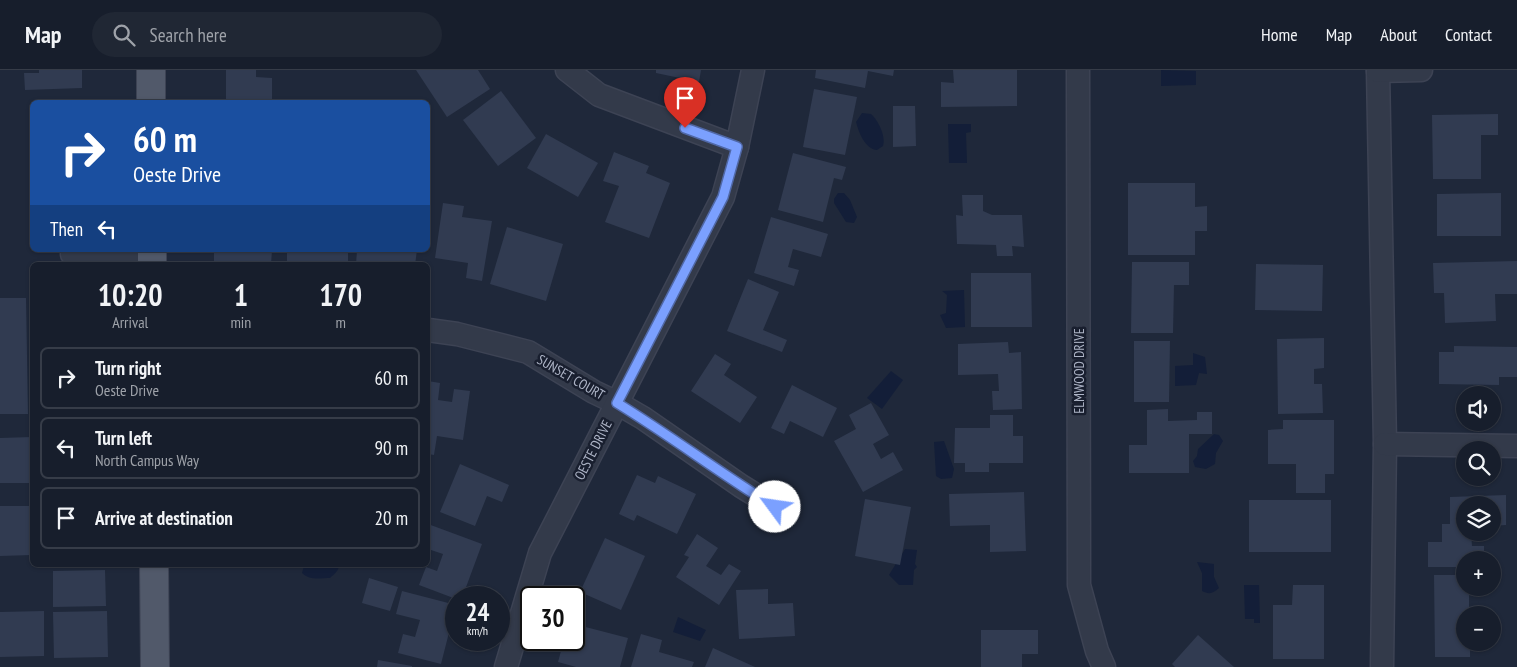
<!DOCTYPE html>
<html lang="en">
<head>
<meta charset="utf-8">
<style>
  :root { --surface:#171e2c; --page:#202734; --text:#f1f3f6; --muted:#9ea2a9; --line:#363c48 }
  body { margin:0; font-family:"PT Sans Narrow",sans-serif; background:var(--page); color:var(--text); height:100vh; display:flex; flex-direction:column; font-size:19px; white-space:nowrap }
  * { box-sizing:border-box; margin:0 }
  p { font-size:16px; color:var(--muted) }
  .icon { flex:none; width:28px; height:28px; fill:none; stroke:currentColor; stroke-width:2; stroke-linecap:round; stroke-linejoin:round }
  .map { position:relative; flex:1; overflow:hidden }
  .side { position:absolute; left:30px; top:192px; width:400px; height:305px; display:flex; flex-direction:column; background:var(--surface); border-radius:8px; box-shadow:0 1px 4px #0004,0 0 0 1px var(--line) }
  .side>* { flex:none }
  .banner { position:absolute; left:30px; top:30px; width:400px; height:152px; border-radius:8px; box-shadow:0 1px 4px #0004,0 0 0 1px var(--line); background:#1a4fa0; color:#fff; overflow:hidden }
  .tools { position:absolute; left:1456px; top:316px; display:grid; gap:10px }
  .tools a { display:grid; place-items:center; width:45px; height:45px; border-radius:50%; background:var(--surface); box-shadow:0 1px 4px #0004,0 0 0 1px var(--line); font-size:25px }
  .speed { position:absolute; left:445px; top:516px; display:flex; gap:10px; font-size:25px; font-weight:700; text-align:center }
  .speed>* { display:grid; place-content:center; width:65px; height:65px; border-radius:50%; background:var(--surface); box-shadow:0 1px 4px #0004,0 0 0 1px var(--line); line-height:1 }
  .speed small { font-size:12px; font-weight:400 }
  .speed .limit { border:2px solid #111; border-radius:8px; background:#fff; color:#111 }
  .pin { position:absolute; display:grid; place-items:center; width:42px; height:42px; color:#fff; margin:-51px -21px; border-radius:50% 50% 50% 0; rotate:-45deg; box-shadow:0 0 5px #0007 }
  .pin .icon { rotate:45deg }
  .me { position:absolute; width:55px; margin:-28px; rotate:301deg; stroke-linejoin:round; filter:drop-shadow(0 0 4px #0008) }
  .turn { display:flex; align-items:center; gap:18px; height:105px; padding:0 20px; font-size:22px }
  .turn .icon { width:65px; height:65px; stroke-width:2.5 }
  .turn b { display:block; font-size:35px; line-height:42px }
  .then { display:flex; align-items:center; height:48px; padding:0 20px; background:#0003; gap:10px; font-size:19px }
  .eta { display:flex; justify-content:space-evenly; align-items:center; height:85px; text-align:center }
  .eta b { font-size:30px; font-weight:800; line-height:35px }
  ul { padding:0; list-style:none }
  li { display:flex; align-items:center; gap:15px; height:62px; margin:0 10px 8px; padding:0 10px; border:2px solid var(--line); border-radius:8px }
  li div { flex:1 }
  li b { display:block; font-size:19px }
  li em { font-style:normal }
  header { display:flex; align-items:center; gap:30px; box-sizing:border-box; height:70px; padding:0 25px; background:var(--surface); border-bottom:1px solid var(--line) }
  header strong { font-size:24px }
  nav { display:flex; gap:28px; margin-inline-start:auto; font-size:18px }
  .search { width:350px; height:45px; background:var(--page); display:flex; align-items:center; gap:12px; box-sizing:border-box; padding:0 18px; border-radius:28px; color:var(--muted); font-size:19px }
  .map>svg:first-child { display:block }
</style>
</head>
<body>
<header>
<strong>Map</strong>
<div class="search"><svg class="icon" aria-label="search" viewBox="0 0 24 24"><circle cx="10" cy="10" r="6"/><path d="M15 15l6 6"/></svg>Search here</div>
<nav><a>Home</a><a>Map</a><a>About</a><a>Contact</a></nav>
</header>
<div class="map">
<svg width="1517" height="597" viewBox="0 0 1517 597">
  <rect width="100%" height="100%" fill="#1f283a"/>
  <!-- water -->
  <g fill="#131e38">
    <path d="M 1161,0 L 1196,1 L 1196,15 L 1161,16 Z"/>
    <path d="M 862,43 L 871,44 C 878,50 886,66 883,76 L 877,80 C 865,79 859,63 856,52 Z"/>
    <path d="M 948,54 L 971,54 L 971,62 L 966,63 L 967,93 L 949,93 Z"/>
    <path d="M 838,123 L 844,123 L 850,130 L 857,147 L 854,153 L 846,152 L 834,133 L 834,129 Z"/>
    <path d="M 964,220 L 965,257 L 946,258 L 940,245 L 946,243 L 947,225 L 942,221 Z"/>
    <path d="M 1193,283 L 1205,287 L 1207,304 L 1199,303 L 1196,315 L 1175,316 L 1175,296 L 1193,295 Z"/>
    <path d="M 891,301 L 903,310 L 882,339 L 867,328 Z"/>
    <path d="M 1214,364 L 1219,365 L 1223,371 L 1216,383 L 1215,394 L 1206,399 L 1195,397 L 1193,391 L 1197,386 L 1198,379 Z"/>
    <path d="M 944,371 L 954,399 L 952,408 L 941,409 L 936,406 L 934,372 Z"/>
    <path d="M 905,479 L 917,480 L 915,494 L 917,497 L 914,500 L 913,515 L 899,515 L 889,505 Z"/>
    <path d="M 1197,492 L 1214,494 L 1214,507 L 1219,518 C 1213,523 1210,525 1202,521 L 1202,503 Z"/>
    <path d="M 306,495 L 339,495 C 339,501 334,504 330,508 C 321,508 310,511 302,503 L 304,496 Z"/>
    <path d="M 1244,515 L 1259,515 L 1260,553 L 1254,553 L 1254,549 L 1245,549 Z"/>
    <path d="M 678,547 L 706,560 L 700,571 L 673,562 Z"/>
  </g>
  <!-- building -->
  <g fill="#313b51">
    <path d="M 39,0 L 82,0 L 82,18 L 25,20 L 24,3 L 39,3 Z"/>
    <path d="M 226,0 L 256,0 L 256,7 L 272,8 L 272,32 L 226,32 Z"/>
    <path d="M 416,0 L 478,0 L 490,19 L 447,47 Z"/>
    <path d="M 656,0 L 701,0 L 699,12 L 656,3 Z"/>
    <path d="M 816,0 L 894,0 L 893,6 L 868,1 L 865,18 L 815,8 Z"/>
    <path d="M 953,0 L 1017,0 L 1017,36 L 941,37 L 941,12 L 954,13 Z"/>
    <path d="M 814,19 L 857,27 L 845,85 L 803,77 Z"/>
    <path d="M 501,21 L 536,68 L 498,96 L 463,50 Z"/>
    <path d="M 893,36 L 915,36 L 916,76 L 893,77 Z"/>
    <path d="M 1498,44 L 1498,65 L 1481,65 L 1481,109 L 1433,109 L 1432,45 Z"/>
    <path d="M 546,64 L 598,93 L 578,127 L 527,98 Z"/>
    <path d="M 614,82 L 649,96 L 646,103 L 670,113 L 649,168 L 605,152 L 619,116 L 603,111 Z"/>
    <path d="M 793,83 L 846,97 L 842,110 L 834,108 L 823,152 L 778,140 Z"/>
    <path d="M 1128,113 L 1195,113 L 1195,137 L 1207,136 L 1207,161 L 1195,161 L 1195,185 L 1128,185 Z"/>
    <path d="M 1501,123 L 1501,166 L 1437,166 L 1437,124 Z"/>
    <path d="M 962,125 L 983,125 L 983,141 L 992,145 L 1022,145 L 1024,177 L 1012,176 L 1013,186 L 997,186 L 996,175 L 957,174 L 956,145 L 963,146 Z"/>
    <path d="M 443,133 L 464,136 L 462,147 L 492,151 L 482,211 L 466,208 L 468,193 L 435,188 Z"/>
    <path d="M 771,147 L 828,164 L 821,187 L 793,179 L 788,197 L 799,200 L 794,216 L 754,203 Z"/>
    <path d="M 507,157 L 563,174 L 546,231 L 490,214 Z"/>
    <path d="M 214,180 L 272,180 L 271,195 L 214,195 Z"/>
    <rect x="287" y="180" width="61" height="15"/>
    <path d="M 357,180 L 417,180 L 415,195 L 356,195 Z"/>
    <path d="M 1517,191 L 1517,224 L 1495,224 L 1496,251 L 1445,253 L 1444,223 L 1434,223 L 1433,193 Z"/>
    <path d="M 1132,192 L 1189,192 L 1189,215 L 1174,215 L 1173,263 L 1131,263 Z"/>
    <path d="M 1256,194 L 1323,195 L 1322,241 L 1255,240 Z"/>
    <path d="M 971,203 L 1031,203 L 1032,257 L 971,257 Z"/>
    <path d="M 748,209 L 779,222 L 763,260 L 787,270 L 782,282 L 727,261 Z"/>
    <path d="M 0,228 L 26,228 L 28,344 L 0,344 Z"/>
    <path d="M 1324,268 L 1324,298 L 1314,299 L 1314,314 L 1322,314 L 1323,343 L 1278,344 L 1277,269 Z"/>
    <path d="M 1134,271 L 1170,271 L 1169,332 L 1134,332 Z"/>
    <path d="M 1008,272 L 1009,283 L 1021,282 L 1022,339 L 993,340 L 992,321 L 999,321 L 998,304 L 958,305 L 958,274 Z"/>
    <path d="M 1454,276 L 1517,277 L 1517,307 L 1499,307 L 1499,315 L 1439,314 L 1439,282 L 1454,282 Z"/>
    <path d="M 715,284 L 731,294 L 724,305 L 757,327 L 740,353 L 691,321 Z"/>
    <path d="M 428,311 L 440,313 L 438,330 L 452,332 L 454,319 L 470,321 L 463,370 L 437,366 L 434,385 L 428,384 Z"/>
    <path d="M 792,315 L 837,338 L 823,367 L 790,351 L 784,364 L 771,358 Z"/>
    <path d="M 871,333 L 889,365 L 873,374 L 881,389 L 893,382 L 903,400 L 863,422 L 834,371 L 856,359 L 849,345 Z"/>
    <path d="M 1168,339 L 1168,351 L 1197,350 L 1197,342 L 1212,342 L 1212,364 L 1189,364 L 1189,403 L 1129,403 L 1129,375 L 1147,375 L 1147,340 Z"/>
    <path d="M 990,345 L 1013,345 L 1013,366 L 1023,366 L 1023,393 L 989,393 L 989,402 L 965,402 L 965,393 L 954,393 L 955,358 L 990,358 Z"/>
    <path d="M 1283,350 L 1334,350 L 1334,404 L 1325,404 L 1325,423 L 1296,423 L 1296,394 L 1268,394 L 1268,360 L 1283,359 Z"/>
    <path d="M 32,367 L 32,413 L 0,413 L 0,368 Z"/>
    <path d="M 460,394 L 509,415 L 502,432 L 487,426 L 475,456 L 440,442 Z"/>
    <path d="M 637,405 L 655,413 L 658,406 L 696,424 L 677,464 L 637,445 L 634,451 L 619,444 Z"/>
    <path d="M 1024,422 L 1026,481 L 990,482 L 990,455 L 950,456 L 949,424 Z"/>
    <path d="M 1506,425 L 1506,455 L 1492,456 L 1492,435 L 1465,435 L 1465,462 L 1471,462 L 1472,476 L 1484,476 L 1484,490 L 1465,490 L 1465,497 L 1428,497 L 1428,472 L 1442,472 L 1442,454 L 1450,454 L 1450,427 Z"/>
    <path d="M 865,429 L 911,437 L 900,495 L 855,486 Z"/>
    <rect x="1249" y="430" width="82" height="52"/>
    <path d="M 0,436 L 32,436 L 32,485 L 0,486 Z"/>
    <path d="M 428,454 L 482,474 L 462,528 L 456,529 L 419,515 L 426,497 L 437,501 L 443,484 L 428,479 Z"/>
    <path d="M 697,464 L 718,478 L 706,496 L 721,505 L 729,494 L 741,501 L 719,535 L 676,507 L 689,487 L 684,485 Z"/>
    <path d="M 605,468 L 645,486 L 621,540 L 580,522 Z"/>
    <path d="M 105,500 L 106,536 L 53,537 L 53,501 Z"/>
    <path d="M 1434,505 L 1465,505 L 1465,518 L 1469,518 L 1469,545 L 1465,545 L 1465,572 L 1470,572 L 1470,587 L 1435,587 Z"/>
    <path d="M 369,508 L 398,517 L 390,541 L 362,533 Z"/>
    <path d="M 1293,515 L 1324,515 L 1324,589 L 1273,589 L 1273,535 L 1292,535 Z"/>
    <path d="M 768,519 L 768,534 L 793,533 L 795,566 L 739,569 L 736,520 Z"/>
    <path d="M 402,521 L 456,535 L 441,594 L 398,583 L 403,564 L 415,567 L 420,550 L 396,544 Z"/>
    <path d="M 44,541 L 44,586 L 0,587 L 0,542 Z"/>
    <path d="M 107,541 L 108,587 L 54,588 L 53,542 Z"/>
    <path d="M 574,554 L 628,568 L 620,597 L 576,597 L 558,592 L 564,570 L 574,570 Z"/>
    <path d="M 981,560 L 1038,560 L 1038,584 L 1022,584 L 1022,597 L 981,597 Z"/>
    <path d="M 641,564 L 662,570 L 659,582 L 694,592 L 692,597 L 631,597 Z"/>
    <path d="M 1198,565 L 1234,597 L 1175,597 L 1172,594 Z"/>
    <path d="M 713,578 L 755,597 L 705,597 Z"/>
    <path d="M 378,590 L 412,596 L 412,597 L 377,597 Z"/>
  </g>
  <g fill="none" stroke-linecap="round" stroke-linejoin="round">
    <defs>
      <g id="minor">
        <path d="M 567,0 L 599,25 L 737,77"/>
        <path d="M 1078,0 L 1079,515 L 1097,581 L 1104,597"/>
        <path d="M 1378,0 L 1385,374 L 1382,597"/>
        <path d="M 1378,1 L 1421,0"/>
        <path d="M 72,184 L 152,184"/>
        <path d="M 428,260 L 457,264 L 528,282 L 594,322 L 617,333 L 643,348 L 741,416 L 775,437"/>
        <path d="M 1385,374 L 1517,376"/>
        <path d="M 506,597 L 540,483 L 723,127 L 737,77 L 753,0"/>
      </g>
      <g id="major">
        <path d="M 151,0 L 151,32"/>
        <path d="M 152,180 L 152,195"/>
        <path d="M 154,495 L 155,597"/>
      </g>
    </defs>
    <!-- minor casing -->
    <use href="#minor" stroke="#3d4354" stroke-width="25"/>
    <!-- major casing -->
    <use href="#major" stroke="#3d4354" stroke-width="30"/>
    <!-- minor -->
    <use href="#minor" stroke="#333a4a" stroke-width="22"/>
    <!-- major -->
    <use href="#major" stroke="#51596a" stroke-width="28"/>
  </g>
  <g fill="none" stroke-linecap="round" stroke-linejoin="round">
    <defs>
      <path id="route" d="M 685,58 L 737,77 L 723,127 L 617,333 C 671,366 721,404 775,437"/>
    </defs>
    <!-- route casing -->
    <use href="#route" stroke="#5068a6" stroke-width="12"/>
    <!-- route -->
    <use href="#route" stroke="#7ba0ff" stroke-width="9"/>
  </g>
  <g text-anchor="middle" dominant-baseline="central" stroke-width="5" stroke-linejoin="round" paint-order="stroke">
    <!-- street labels -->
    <g font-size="14" fill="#aeb5c7" stroke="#191f2f">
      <text transform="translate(1079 301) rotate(-90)">ELMWOOD DRIVE</text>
      <text transform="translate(571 307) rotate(30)">SUNSET COURT</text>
      <text transform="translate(593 380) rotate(-63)">OESTE DRIVE</text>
    </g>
  </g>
</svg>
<div class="tools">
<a><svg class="icon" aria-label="sound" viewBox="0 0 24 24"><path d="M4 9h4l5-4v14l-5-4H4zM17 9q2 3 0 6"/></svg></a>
<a><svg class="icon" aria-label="search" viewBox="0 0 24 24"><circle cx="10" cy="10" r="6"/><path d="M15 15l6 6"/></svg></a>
<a><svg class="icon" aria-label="layers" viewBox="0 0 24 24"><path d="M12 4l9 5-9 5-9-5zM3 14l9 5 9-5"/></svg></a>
<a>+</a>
<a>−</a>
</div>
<div class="speed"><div>24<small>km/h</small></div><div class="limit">30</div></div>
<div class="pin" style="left:685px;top:58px;background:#d93025"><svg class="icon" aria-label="arrive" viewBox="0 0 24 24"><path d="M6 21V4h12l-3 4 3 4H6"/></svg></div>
<svg class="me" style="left:775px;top:437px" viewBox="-20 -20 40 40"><circle r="19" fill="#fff"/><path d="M0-13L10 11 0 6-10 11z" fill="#7ba0ff"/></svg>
<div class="banner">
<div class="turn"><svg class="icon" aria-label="right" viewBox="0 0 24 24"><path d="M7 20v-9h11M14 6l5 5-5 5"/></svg><div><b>60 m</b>Oeste Drive</div></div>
<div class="then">Then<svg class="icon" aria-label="left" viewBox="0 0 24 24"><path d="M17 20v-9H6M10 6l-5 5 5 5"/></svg></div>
</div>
<section class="side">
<div class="eta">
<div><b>10:20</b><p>Arrival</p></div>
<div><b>1</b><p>min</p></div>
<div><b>170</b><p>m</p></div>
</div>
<ul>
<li><svg class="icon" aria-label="right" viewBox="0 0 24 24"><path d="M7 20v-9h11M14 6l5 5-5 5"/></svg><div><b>Turn right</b><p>Oeste Drive</p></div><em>60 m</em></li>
<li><svg class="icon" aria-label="left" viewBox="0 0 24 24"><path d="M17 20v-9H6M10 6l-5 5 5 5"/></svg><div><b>Turn left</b><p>North Campus Way</p></div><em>90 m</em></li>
<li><svg class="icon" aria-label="arrive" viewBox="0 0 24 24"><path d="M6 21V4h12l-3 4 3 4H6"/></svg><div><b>Arrive at destination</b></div><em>20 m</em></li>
</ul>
</section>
</div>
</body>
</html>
